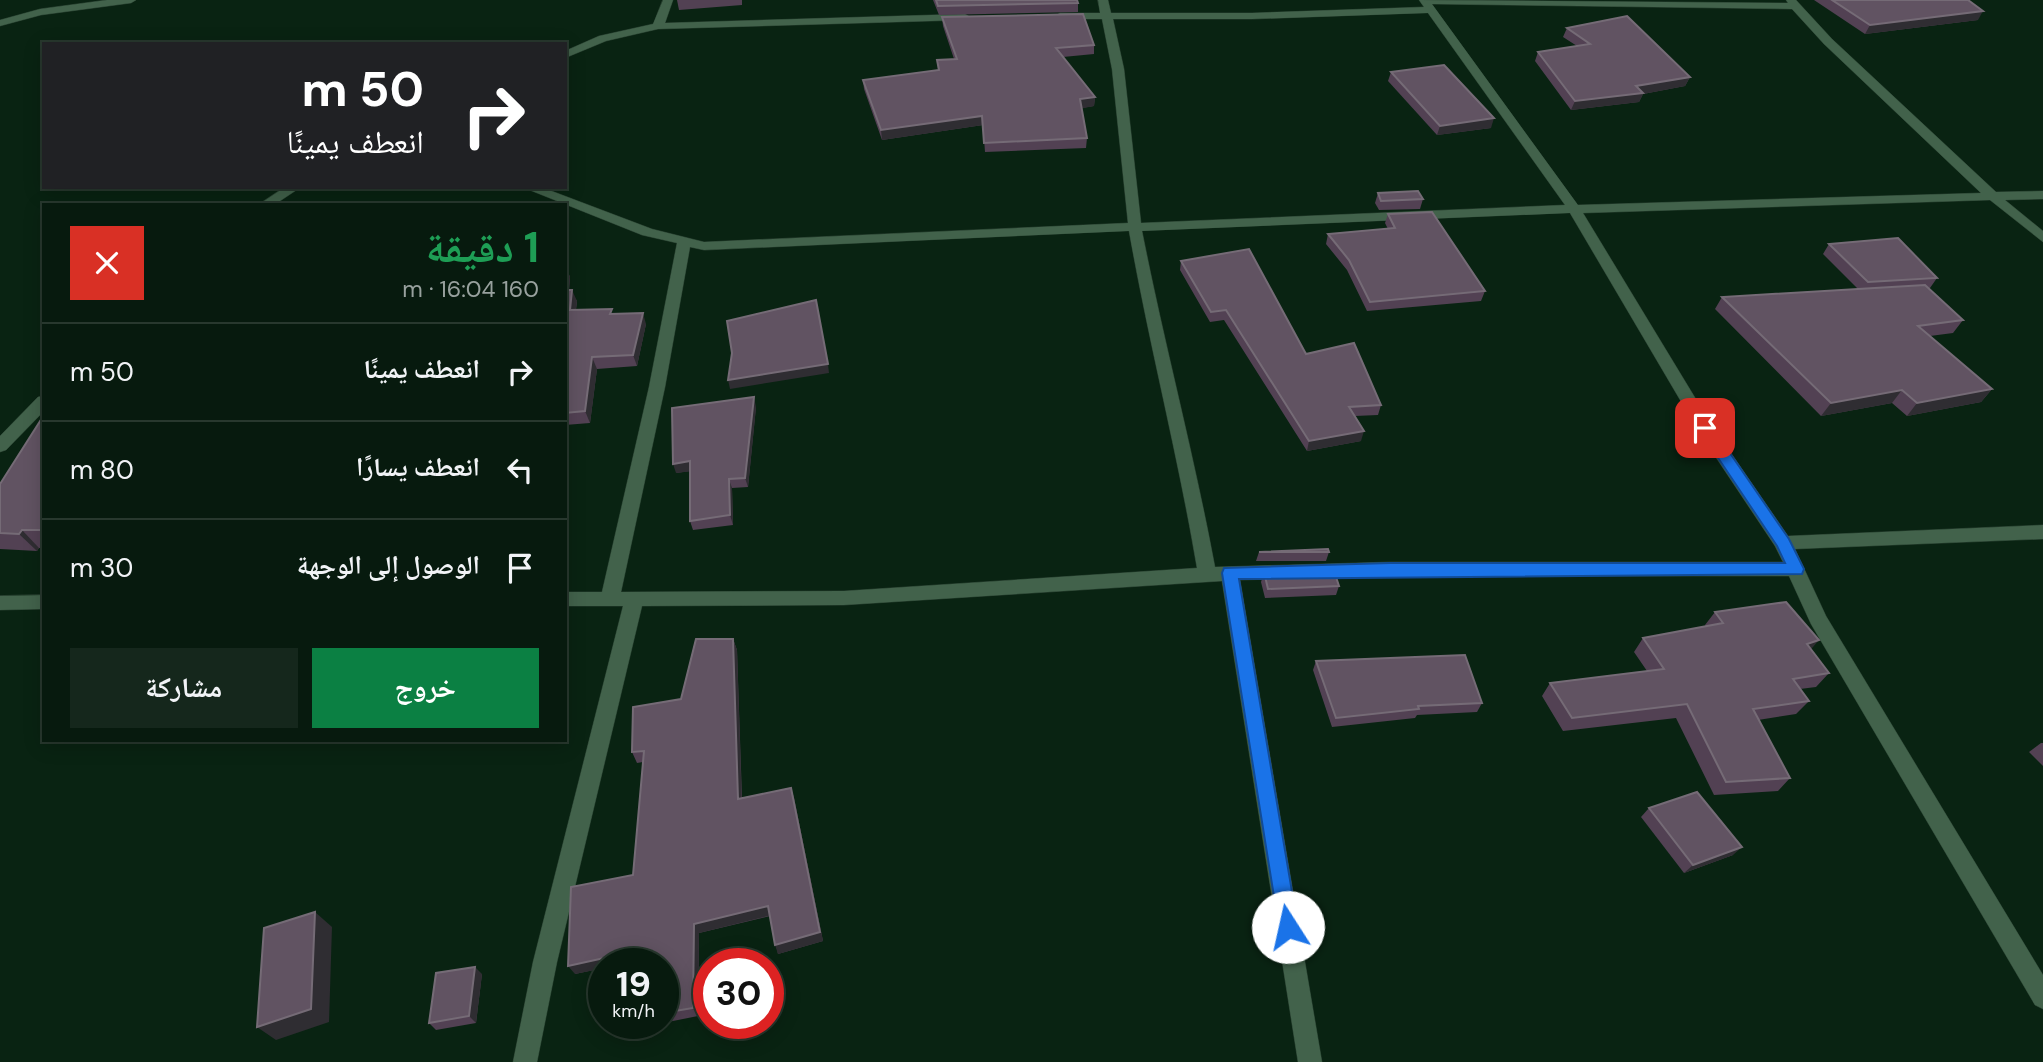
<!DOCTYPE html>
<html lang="ar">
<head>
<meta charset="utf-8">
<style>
  :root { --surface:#071a0e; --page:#15271c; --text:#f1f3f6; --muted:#98a19e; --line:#28382e; --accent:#0b8043 }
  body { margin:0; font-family:"DM Sans","Noto Naskh Arabic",sans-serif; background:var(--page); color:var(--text); direction:rtl; height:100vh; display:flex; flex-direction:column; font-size:26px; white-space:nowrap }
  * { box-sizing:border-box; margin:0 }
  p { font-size:23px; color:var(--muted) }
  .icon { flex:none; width:38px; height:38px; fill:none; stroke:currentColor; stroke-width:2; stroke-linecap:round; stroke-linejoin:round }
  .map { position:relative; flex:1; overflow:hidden; direction:ltr }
  .details { position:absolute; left:42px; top:203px; width:525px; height:539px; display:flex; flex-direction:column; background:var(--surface); border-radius:0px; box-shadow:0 4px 18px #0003,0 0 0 2px var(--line); direction:rtl }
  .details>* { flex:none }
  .guide { position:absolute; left:42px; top:42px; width:525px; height:147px; border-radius:0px; box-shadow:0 4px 18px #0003,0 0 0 2px var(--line); direction:rtl; background:#202124; color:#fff; overflow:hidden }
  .speed { position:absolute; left:588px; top:948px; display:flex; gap:14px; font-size:35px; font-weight:700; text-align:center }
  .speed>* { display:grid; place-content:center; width:91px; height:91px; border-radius:50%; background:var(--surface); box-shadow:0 4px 18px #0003,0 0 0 2px var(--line); line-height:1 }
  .speed small { font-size:18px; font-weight:400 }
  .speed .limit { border:10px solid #d22; background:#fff; color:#111 }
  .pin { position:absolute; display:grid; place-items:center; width:60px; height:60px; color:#fff; margin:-30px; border-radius:14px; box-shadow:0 4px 10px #0006 }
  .me { position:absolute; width:77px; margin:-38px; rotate:350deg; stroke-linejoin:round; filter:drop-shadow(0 0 5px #0008) }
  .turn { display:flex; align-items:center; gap:24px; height:147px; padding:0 28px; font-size:32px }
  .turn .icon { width:91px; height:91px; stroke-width:2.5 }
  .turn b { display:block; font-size:49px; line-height:60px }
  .round { display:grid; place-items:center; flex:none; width:74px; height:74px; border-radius:0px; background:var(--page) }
  .overview { display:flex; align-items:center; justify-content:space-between; height:119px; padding:0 28px }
  h1 { font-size:42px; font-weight:700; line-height:52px; color:#1e9e55 }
  .action { display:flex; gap:14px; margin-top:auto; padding:14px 28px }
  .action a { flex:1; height:80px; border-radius:0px; background:var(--accent); color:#fff; font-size:28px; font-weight:700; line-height:80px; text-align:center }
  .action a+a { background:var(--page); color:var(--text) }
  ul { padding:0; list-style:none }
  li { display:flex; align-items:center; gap:21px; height:98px; padding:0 28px; border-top:2px solid var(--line) }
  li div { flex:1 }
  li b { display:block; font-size:26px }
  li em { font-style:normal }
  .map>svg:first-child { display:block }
</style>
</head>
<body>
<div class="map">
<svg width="2043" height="1062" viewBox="0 0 2043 1062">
  <rect width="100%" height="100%" fill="#092312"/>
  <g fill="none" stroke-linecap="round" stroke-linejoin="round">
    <defs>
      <g id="minor">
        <path d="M 107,0 L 136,0 L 131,3 L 41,15 L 0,26 L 0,20 L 40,9 Z"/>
        <path d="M 663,0 L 673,0 L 665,23 L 965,14 L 970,17 L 965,20 L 658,29 L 606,41 L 565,58 L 565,51 L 599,36 L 653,24 Z"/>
        <path d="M 1098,0 L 1108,0 L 1111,13 L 1252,13 L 1424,7 L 1419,0 L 1788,3 L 1786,0 L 1796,0 L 1832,39 L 1996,192 L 2043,191 L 2043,199 L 2005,200 L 2043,231 L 2043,242 L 1990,200 L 1583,213 L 1711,424 L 1788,536 L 2043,525 L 2043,539 L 1795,549 L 1826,616 L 2043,975 L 2043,1009 L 2035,1005 L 1811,624 L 1789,576 L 1390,576 L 1240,580 L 1322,1062 L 1298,1062 L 1222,581 L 844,605 L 642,606 L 557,962 L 537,1062 L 513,1062 L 533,962 L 623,606 L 565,606 L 565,592 L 602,592 L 649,387 L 677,243 L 642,235 L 522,187 L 541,187 L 652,229 L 704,242 L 1128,223 L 1112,69 L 1102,19 L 1060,19 L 1055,16 L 1060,13 L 1100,13 ZM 1432,4 L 1792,9 L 1824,44 L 1981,193 L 1578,205 ZM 1428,13 L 1565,205 L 1141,223 L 1124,69 L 1113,19 L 1252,19 ZM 1570,213 L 1699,432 L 1775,546 L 1783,562 L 1390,562 L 1215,567 C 1194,454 1164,343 1142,231 ZM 1129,231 C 1149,344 1178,455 1197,568 L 844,591 L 621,592 L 665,387 L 690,247 L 704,250 Z"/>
        <path d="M 285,187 L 301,187 L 274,205 L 258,205 Z"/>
        <path d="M 44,396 L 44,411 L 6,450 L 0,452 L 0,436 L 38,397 Z"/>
        <path d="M 44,595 L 44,609 L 0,610 L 0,596 Z"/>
      </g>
    </defs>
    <!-- minor casing -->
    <use href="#minor" stroke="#273f2f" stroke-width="1"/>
    <!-- minor -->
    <use href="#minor" fill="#42624b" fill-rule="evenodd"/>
  </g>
  <!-- wall -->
  <g fill="#524153">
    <path d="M 677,0 L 742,0 L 742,5 L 679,10 Z"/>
    <path d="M 933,0 L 1077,0 L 1078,3 L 1078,12 L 939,15 Z"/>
    <path d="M 1814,0 L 1968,0 L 1978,20 L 1865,34 Z"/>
    <path d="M 942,17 L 1094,45 L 1094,54 L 1063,57 L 1095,97 L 1094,106 L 1081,108 L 1087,138 L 1086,148 L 985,152 L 983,125 L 882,140 L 864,89 L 863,80 L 938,70 L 937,60 L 954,59 L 943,26 Z"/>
    <path d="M 1567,28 L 1690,77 L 1685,86 L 1643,94 L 1639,102 L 1571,110 L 1535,61 L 1538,52 L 1577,46 L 1563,37 Z"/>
    <path d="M 1391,72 L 1491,128 L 1437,135 L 1388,81 Z"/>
    <path d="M 1378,193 L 1423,199 L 1420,209 L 1379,210 L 1375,203 Z"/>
    <path d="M 1388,214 L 1485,291 L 1481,301 L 1367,311 L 1347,270 L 1326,244 L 1328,234 L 1388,229 L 1385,223 Z"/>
    <path d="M 1829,244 L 1937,278 L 1930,288 L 1928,288 L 1963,320 L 1953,333 L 1930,336 L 1992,389 L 1981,402 L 1907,416 L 1892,403 L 1821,416 L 1715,309 L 1722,297 L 1858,289 L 1823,254 Z"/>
    <path d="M 1181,261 L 1306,354 L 1381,405 L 1378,415 L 1355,416 L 1361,441 L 1307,451 L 1224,320 L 1210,322 L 1180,270 Z"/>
    <path d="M 565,266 L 570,277 L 569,290 L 577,301 L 576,310 L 613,314 L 646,324 L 637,366 L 597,369 L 590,423 L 565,425 Z"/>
    <path d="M 756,407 L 748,487 L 732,488 L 733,525 L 693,530 L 690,521 L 690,471 L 676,473 Z"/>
    <path d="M 44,415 L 44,548 L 39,548 L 37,551 L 0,549 L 0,484 Z"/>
    <path d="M 1259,552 L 1329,552 L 1326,561 L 1256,561 Z"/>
    <path d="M 1264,572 L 1339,586 L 1336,595 L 1265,598 L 1261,582 Z"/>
    <path d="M 1715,612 L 1811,650 L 1829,673 L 1816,687 L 1800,689 L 1809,701 L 1796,714 L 1758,720 L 1790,778 L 1778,791 L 1714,795 L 1676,718 L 1563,731 L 1542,696 L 1550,683 L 1647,671 L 1634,652 L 1643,638 L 1706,627 L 1705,625 Z"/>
    <path d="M 733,639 L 737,650 L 742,798 L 791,788 L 794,798 L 823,941 L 778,954 L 770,916 L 699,933 L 698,1016 L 663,1023 L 663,964 L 636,961 L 575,974 L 633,875 L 643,762 L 637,763 L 632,752 L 681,699 Z"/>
    <path d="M 1316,661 L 1482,703 L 1477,712 L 1417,715 L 1415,718 L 1332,727 L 1313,670 Z"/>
    <path d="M 2041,743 L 2043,743 L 2043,766 L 2029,752 Z"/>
    <path d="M 1649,808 L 1733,855 L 1684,873 L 1641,817 Z"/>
    <path d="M 482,974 L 476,1023 L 436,1030 L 429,1023 Z"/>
    <path d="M 638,1024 L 657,1024 L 640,1027 Z"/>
  </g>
  <!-- shaded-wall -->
  <g fill="#2f2d32">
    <path d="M 1983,11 L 1978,20 L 1865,34 L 1870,25 Z"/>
    <path d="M 1690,77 L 1685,86 L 1643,94 L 1639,102 L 1571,110 L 1575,101 L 1636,86 Z"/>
    <path d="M 1095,97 L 1094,106 L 1079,109 L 1080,99 Z"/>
    <path d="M 982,116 L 983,125 L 882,140 L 881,130 Z"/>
    <path d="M 1494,118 L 1491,128 L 1437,135 L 1440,126 Z"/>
    <path d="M 566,266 L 570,277 L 568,302 L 565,296 Z"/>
    <path d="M 572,290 L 577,301 L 574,322 L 570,310 Z"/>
    <path d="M 643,313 L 646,324 L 637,366 L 633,355 Z"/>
    <path d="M 592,357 L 597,369 L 590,423 L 585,411 Z"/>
    <path d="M 828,364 L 829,373 L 730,389 L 728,380 Z"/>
    <path d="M 1992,389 L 1981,402 L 1907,416 L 1917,403 Z"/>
    <path d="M 1902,390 L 1892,403 L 1821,416 L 1831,403 Z"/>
    <path d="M 754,397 L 756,407 L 748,487 L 745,478 Z"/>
    <path d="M 1364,431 L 1361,441 L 1307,451 L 1309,441 Z"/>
    <path d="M 690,461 L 693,471 L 676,473 L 673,464 Z"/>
    <path d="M 729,479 L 732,488 L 733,525 L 730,515 Z"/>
    <path d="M 22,530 L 39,548 L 37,551 L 19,534 Z"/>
    <path d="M 733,639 L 737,650 L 742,809 L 738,799 Z"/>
    <path d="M 1819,640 L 1807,654 L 1807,644 Z"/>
    <path d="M 791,788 L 794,798 L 823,941 L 778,954 L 775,945 Z"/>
    <path d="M 1742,847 L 1733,855 L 1684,873 L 1693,865 Z"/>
    <path d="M 768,906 L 772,915 L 699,933 L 698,1016 L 693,1008 L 694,924 Z"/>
    <path d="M 315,912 L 332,927 L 329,1022 L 276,1040 L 257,1027 Z"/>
    <path d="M 636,951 L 642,960 L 622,964 L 604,964 L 604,968 L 575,974 L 568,966 Z"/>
    <path d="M 475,967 L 482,974 L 476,1023 L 469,1016 Z"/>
  </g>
  <!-- building -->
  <g fill="#615362" stroke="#756b76" stroke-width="2">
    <path d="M 936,0 L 1077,0 L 1078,3 L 938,6 Z"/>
    <path d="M 1832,0 L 1968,0 L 1983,11 L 1870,25 Z"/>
    <path d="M 1083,14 L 1094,45 L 1056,48 L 1095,97 L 1080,99 L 1087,138 L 984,143 L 982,116 L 881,130 L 863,80 L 939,70 L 937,60 L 957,59 L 942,17 Z"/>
    <path d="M 1627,16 L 1690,77 L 1636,86 L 1643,93 L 1575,101 L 1538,52 L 1590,44 L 1567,28 Z"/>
    <path d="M 1444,65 L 1494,118 L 1440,126 L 1391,72 Z"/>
    <path d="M 1418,191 L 1423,199 L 1381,201 L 1378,193 Z"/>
    <path d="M 1432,212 L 1485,291 L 1370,302 L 1349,260 L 1328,234 L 1395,228 L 1388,214 Z"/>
    <path d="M 1898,238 L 1937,278 L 1868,282 L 1829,244 Z"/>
    <path d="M 1249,249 L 1306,354 L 1354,343 L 1381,405 L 1349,407 L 1364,431 L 1309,441 L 1226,310 L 1211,312 L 1181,261 Z"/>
    <path d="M 1925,285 L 1963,320 L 1918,326 L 1992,389 L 1917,403 L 1902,390 L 1831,403 L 1722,297 Z"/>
    <path d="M 565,290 L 572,290 L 570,310 L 612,309 L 610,314 L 643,313 L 633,355 L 592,357 L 585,411 L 565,413 Z"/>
    <path d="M 816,300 L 828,364 L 728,380 L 732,353 L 727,321 Z"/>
    <path d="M 754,397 L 745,478 L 729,479 L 730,515 L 690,521 L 690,461 L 673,464 L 672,408 Z"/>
    <path d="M 44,415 L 44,530 L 22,530 L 19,534 L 0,533 L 0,484 Z"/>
    <path d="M 1328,549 L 1329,552 L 1259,552 Z"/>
    <path d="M 1334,571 L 1339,586 L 1268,589 L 1264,572 Z"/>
    <path d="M 1786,602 L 1819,640 L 1807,644 L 1829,673 L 1793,679 L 1809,701 L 1753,709 L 1790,778 L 1726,782 L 1687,704 L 1572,718 L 1550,683 L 1664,669 L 1643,638 L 1723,623 L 1715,612 Z"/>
    <path d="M 696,639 L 733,639 L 738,799 L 791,788 L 820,932 L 775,945 L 768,906 L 694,924 L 693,1008 L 663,1013 L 663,964 L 635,964 L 636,951 L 568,966 L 571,887 L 633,875 L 644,751 L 632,752 L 633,707 L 681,699 Z"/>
    <path d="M 1465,655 L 1482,703 L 1418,706 L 1419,709 L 1336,718 L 1316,661 Z"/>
    <path d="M 1697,792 L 1742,847 L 1693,865 L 1649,808 Z"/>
    <path d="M 315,912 L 311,1009 L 257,1027 L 264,928 Z"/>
    <path d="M 475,967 L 469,1016 L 429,1023 L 436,973 Z"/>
  </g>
  <!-- route -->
  <path fill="#1a73e8" stroke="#114b97" stroke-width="2" d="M 1705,423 L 1710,424 L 1789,539 L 1804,569 L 1802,574 L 1239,579 L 1298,927 L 1295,934 L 1288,937 L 1280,934 L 1222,573 L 1224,568 L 1390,563 L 1785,563 L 1777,546 L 1698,428 Z"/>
</svg>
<div class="speed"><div>19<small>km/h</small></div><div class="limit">30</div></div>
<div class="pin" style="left:1705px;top:428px;background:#d93025"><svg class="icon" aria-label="arrive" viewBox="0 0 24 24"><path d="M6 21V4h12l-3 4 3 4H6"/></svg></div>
<svg class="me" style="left:1288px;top:927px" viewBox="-20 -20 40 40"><circle r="19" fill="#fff"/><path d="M0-13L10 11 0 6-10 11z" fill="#1a73e8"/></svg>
<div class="guide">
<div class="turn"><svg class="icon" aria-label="right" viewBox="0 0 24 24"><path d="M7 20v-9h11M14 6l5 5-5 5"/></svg><div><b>50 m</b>انعطف يمينًا</div></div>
</div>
<section class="details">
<div class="overview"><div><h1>1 دقيقة</h1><p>160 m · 16:04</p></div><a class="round" style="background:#d93025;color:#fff"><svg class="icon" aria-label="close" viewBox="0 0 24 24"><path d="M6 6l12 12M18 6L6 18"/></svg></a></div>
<ul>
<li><svg class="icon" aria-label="right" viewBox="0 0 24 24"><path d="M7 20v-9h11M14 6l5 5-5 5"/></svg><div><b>انعطف يمينًا</b></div><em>50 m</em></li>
<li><svg class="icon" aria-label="left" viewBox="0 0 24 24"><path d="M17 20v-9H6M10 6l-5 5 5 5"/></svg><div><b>انعطف يسارًا</b></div><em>80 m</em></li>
<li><svg class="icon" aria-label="arrive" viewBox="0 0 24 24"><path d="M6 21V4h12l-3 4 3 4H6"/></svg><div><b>الوصول إلى الوجهة</b></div><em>30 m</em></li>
</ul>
<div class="action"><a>خروج</a><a>مشاركة</a></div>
</section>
</div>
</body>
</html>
